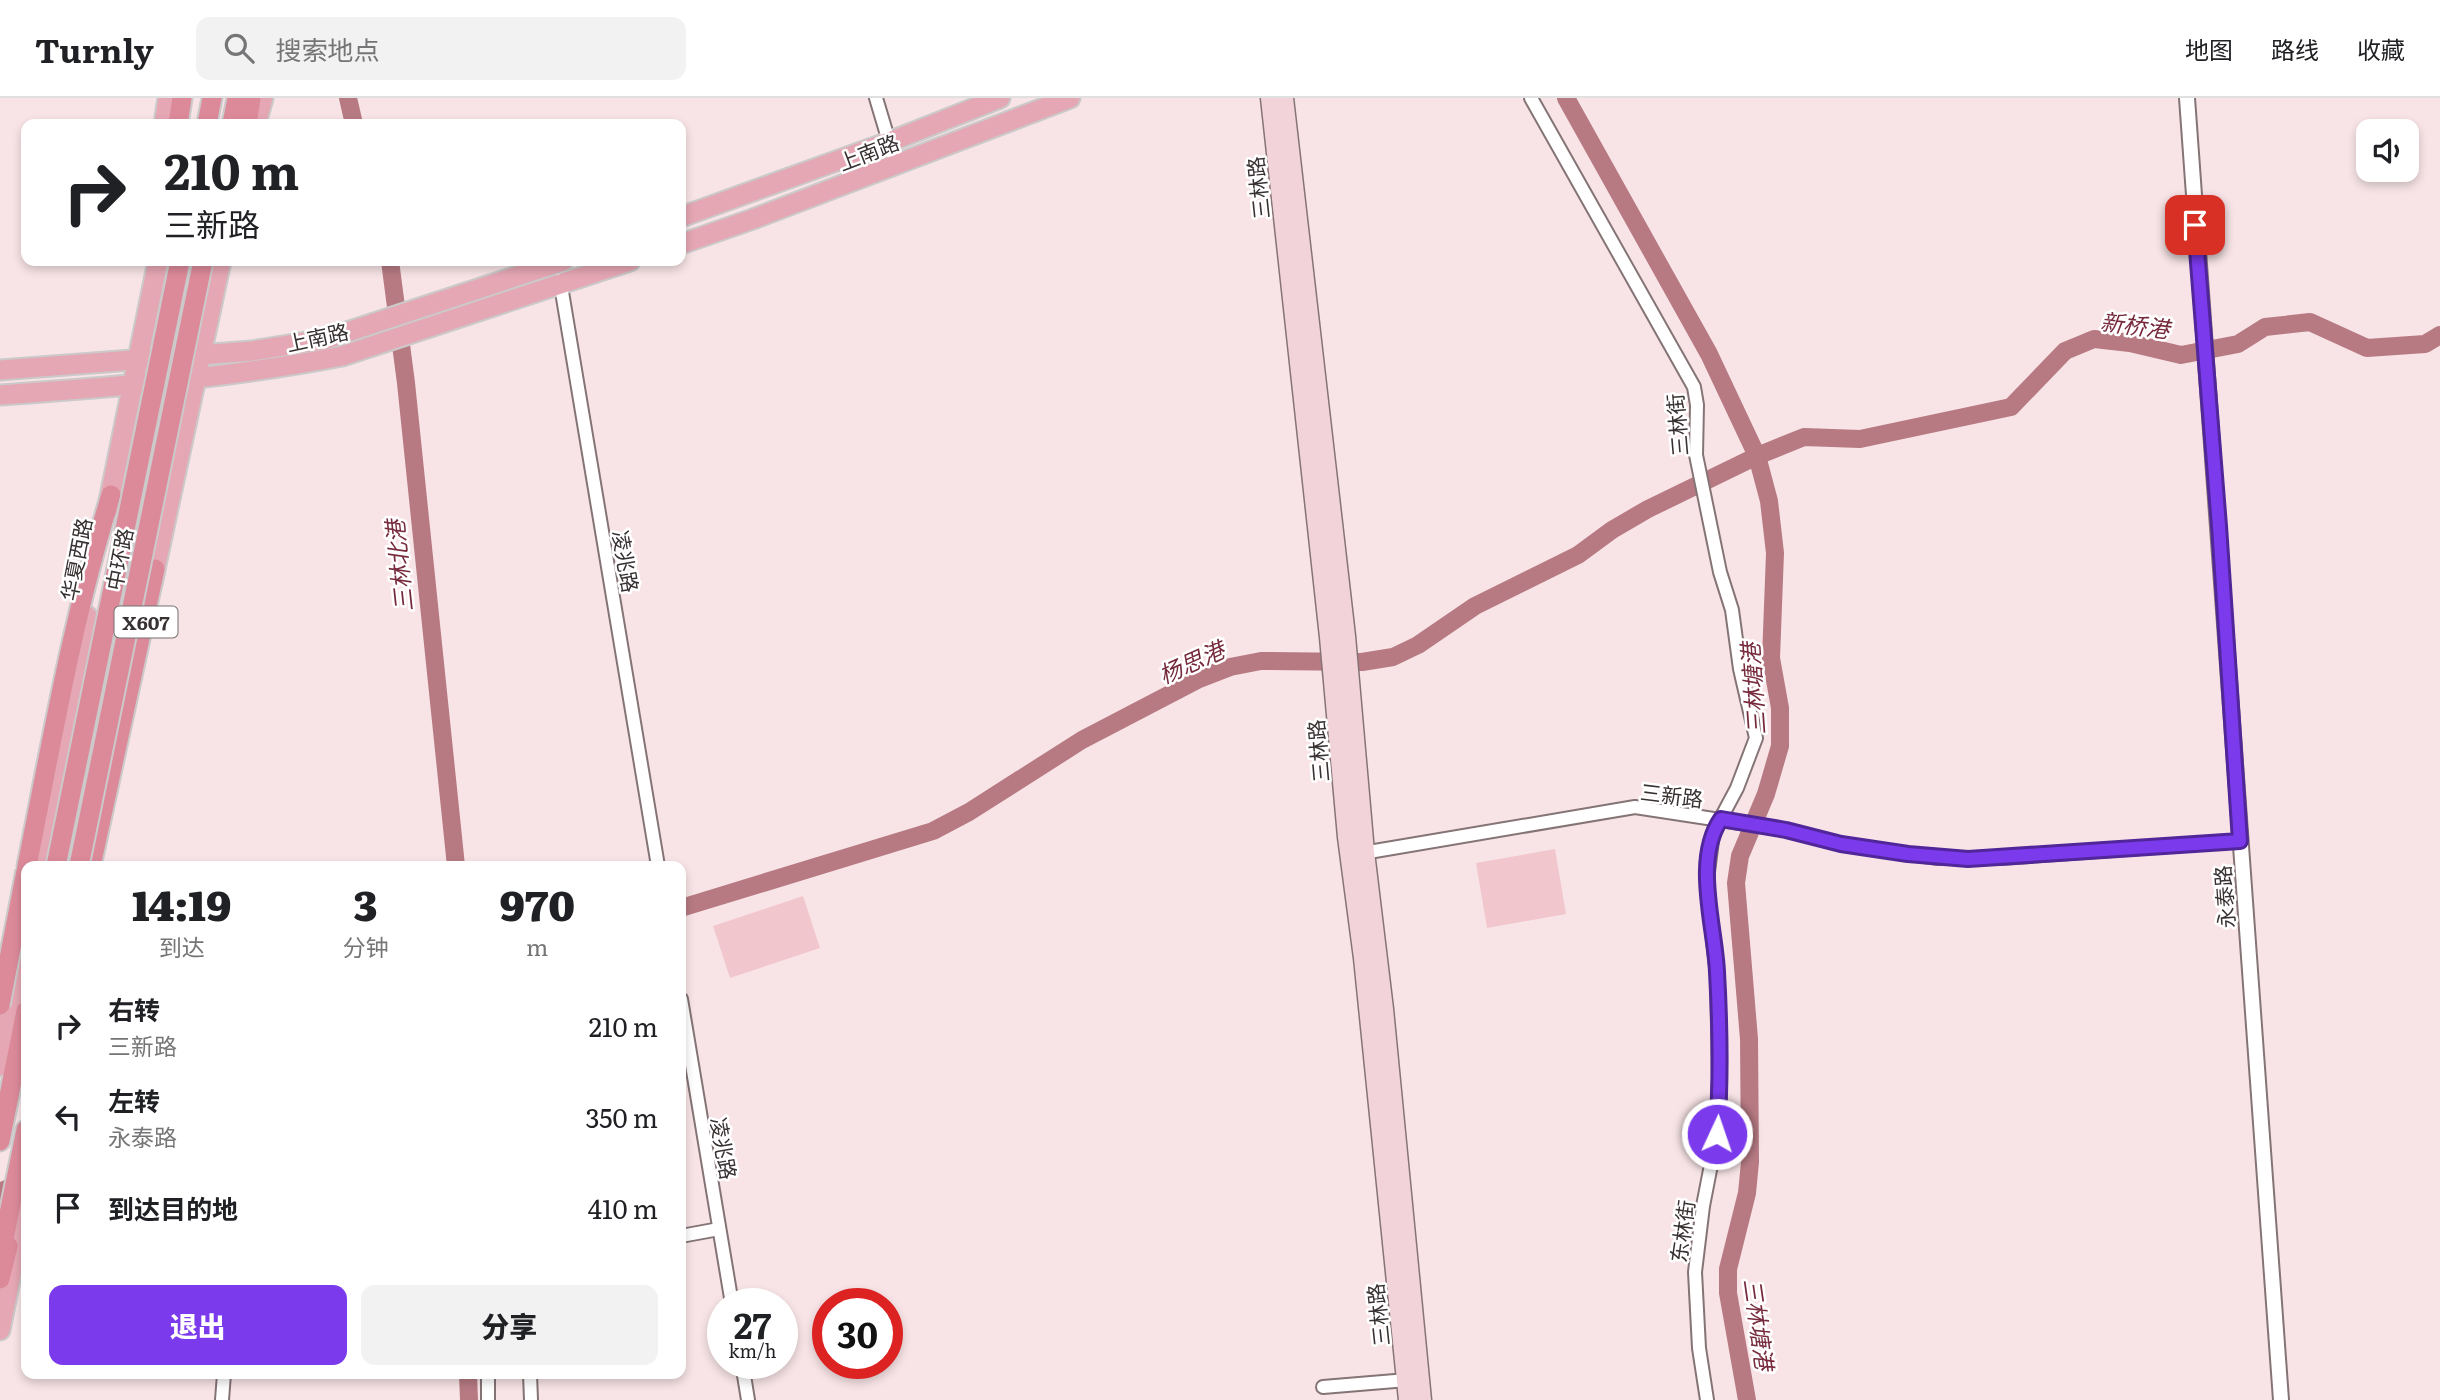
<!DOCTYPE html>
<html lang="zh">
<head>
<meta charset="utf-8">
<style>
  :root { --surface:#fff; --page:#f2f2f2; --text:#202124; --muted:#757577; --line:#e0e0e0; --accent:#7c3aed }
  body { margin:0; font-family:Literata,"Noto Sans SC",serif; background:var(--page); color:var(--text); height:100vh; display:flex; flex-direction:column; font-size:26px; white-space:nowrap }
  * { box-sizing:border-box; margin:0 }
  p { font-size:23px; color:var(--muted) }
  .icon { flex:none; width:38px; height:38px; fill:none; stroke:currentColor; stroke-width:2; stroke-linecap:round; stroke-linejoin:round }
  .map { position:relative; flex:1; overflow:hidden }
  .sheet { position:absolute; left:21px; top:763px; width:665px; height:518px; display:flex; flex-direction:column; background:var(--surface); border-radius:14px; box-shadow:0 4px 10px #0003 }
  .sheet>* { flex:none }
  .top-card { position:absolute; left:21px; top:21px; width:665px; height:147px; border-radius:14px; box-shadow:0 4px 10px #0003; background:#fff; color:var(--text); overflow:hidden }
  .controls { position:absolute; left:2356px; top:21px; display:grid; gap:14px }
  .controls a { display:grid; place-items:center; width:63px; height:63px; border-radius:14px; background:var(--surface); box-shadow:0 4px 10px #0003; font-size:35px }
  .speed { position:absolute; left:707px; top:1190px; display:flex; gap:14px; font-size:35px; font-weight:700; text-align:center }
  .speed>* { display:grid; place-content:center; width:91px; height:91px; border-radius:50%; background:var(--surface); box-shadow:0 4px 10px #0003; line-height:1 }
  .speed small { font-size:18px; font-weight:400 }
  .speed .limit { border:10px solid #d22; background:#fff; color:#111 }
  .pin { position:absolute; display:grid; place-items:center; width:60px; height:60px; color:#fff; margin:-30px; border-radius:14px; box-shadow:0 4px 10px #0006 }
  .me { position:absolute; width:77px; margin:-38px; rotate:3deg; stroke-linejoin:round; filter:drop-shadow(0 0 5px #0008) }
  .turn { display:flex; align-items:center; gap:24px; height:147px; padding:0 28px; font-size:32px }
  .turn .icon { width:91px; height:91px; stroke-width:2.5 }
  .turn b { display:block; font-size:49px; line-height:60px }
  .eta { display:flex; justify-content:space-evenly; align-items:center; height:119px; text-align:center }
  .eta b { font-size:42px; font-weight:800; line-height:49px }
  .button { display:flex; gap:14px; margin-top:auto; padding:14px 28px }
  .button a { flex:1; height:80px; border-radius:14px; background:var(--accent); color:#fff; font-size:28px; font-weight:800; line-height:80px; text-align:center }
  .button a+a { background:var(--page); color:var(--text) }
  ul { padding:0; list-style:none }
  li { display:flex; align-items:center; gap:21px; height:91px; padding:0 28px }
  li div { flex:1 }
  li b { display:block; font-size:26px }
  li em { font-style:normal }
  header { display:flex; align-items:center; gap:42px; box-sizing:border-box; height:98px; padding:0 35px; background:var(--surface); border-bottom:2px solid var(--line) }
  header strong { font-size:33px }
  nav { display:flex; gap:38px; margin-inline-start:auto; font-size:24px }
  .search { width:490px; height:63px; background:var(--page); display:flex; align-items:center; gap:18px; box-sizing:border-box; padding:0 24px; border-radius:14px; color:var(--muted); font-size:26px }
  .map>svg:first-child { display:block }
</style>
</head>
<body>
<header>
<strong>Turnly</strong>
<div class="search"><svg class="icon" aria-label="search" viewBox="0 0 24 24"><circle cx="10" cy="10" r="6"/><path d="M15 15l6 6"/></svg>搜索地点</div>
<nav><a>地图</a><a>路线</a><a>收藏</a></nav>
</header>
<div class="map">
<svg width="2440" height="1302" viewBox="0 0 2440 1302">
  <rect width="100%" height="100%" fill="#f8e4e6"/>
  <!-- green -->
  <g fill="#f1c7cd">
    <path d="M 1555,751 L 1566,816 L 1487,830 L 1476,765 Z"/>
    <path d="M 803,798 L 820,850 L 730,880 L 713,828 Z"/>
  </g>
  <g fill="none" stroke-linecap="round" stroke-linejoin="round">
    <!-- river -->
    <g stroke="#b77a83" stroke-width="18">
      <path d="M 348,0 L 354,26"/>
      <path d="M 1566,0 L 1709,256 L 1757,358 L 1769,403 L 1775,455 L 1771,560 L 1780,610 L 1780,648 L 1766,696 L 1740,758 L 1736,785 L 1749,941 L 1750,1064 L 1747,1095 L 1728,1171 L 1728,1195 L 1747,1302"/>
      <path d="M 390,163 L 406,285 L 456,768"/>
      <path d="M 681,810 L 933,733 L 969,714 L 1082,642 L 1199,581 L 1230,569 L 1261,563 L 1362,564 L 1393,559 L 1418,547 L 1475,508 L 1578,457 L 1612,432 L 1648,411 L 1757,358 L 1804,339 L 1860,341 L 2011,309 L 2065,253 L 2094,241 L 2130,245 L 2181,257 L 2238,246 L 2265,229 L 2310,224 L 2367,250 L 2425,246 L 2440,237"/>
      <path d="M 0,1094 L 26,1082"/>
      <path d="M 468,1276 L 469,1302"/>
    </g>
    <defs>
      <g id="minor">
        <path d="M 876,0 L 896,67"/>
        <path d="M 1531,0 L 1694,289 L 1697,307 L 1696,357 L 1720,474 L 1732,512 L 1740,571 L 1756,640 L 1737,690 L 1713,735 L 1708,774 L 1708,799 L 1717,877 L 1719,980 L 1717,1036 L 1703,1108 L 1695,1174 L 1699,1250 L 1707,1302"/>
        <path d="M 560,182 L 658,768"/>
        <path d="M 1357,756 L 1635,709 L 1786,732 L 1841,746 L 1938,760 L 2001,760 L 2240,743"/>
        <path d="M 681,901 L 732,1206"/>
        <path d="M 681,1138 L 719,1131"/>
        <path d="M 742,1265 L 748,1302"/>
        <path d="M 488,1276 L 488,1302"/>
        <path d="M 530,1276 L 531,1302"/>
        <path d="M 1323,1289 L 1407,1282"/>
        <path d="M 222,1302 L 224,1276"/>
      </g>
      <path id="tertiary" d="M 2187,0 L 2281,1302"/>
      <g id="secondary">
        <path d="M 1270,0 L 1329,539 L 1347,739 L 1363,860 L 1408,1302"/>
        <path d="M 1284,0 L 1346,538 L 1365,754 L 1384,911 L 1422,1302"/>
      </g>
      <g id="primary">
        <path d="M 164,26 L 168,0"/>
        <path d="M 256,26 L 263,0"/>
        <path d="M 681,119 L 889,44 L 1000,0"/>
        <path d="M 681,146 L 753,121 L 1070,0"/>
        <path d="M 0,272 L 252,253 L 326,241 L 563,163"/>
        <path d="M 0,297 C 115,289 229,280 342,258 L 630,163"/>
        <path d="M 107,413 L 158,163"/>
        <path d="M 152,485 L 221,163"/>
        <path d="M 39,768 L 87,518"/>
        <path d="M 0,968 L 26,832"/>
        <path d="M 0,1232 L 26,1102"/>
      </g>
      <g id="trunk">
        <path d="M 178,26 L 182,0"/>
        <path d="M 207,26 L 212,0"/>
        <path d="M 232,26 L 237,0"/>
        <path d="M 247,26 L 251,0"/>
        <path d="M 27,768 C 52,643 73,518 111,397"/>
        <path d="M 91,768 L 155,471"/>
        <path d="M 0,1043 L 26,913"/>
        <path d="M 0,1160 L 26,1032"/>
        <path d="M 0,1181 L 8,1148"/>
      </g>
    </defs>
    <!-- minor casing -->
    <use href="#minor" stroke="#857476" stroke-width="16"/>
    <!-- tertiary casing -->
    <use href="#tertiary" stroke="#857476" stroke-width="18"/>
    <!-- secondary casing -->
    <use href="#secondary" stroke="#857476" stroke-width="21"/>
    <!-- primary casing -->
    <use href="#primary" stroke="#cbc9ca" stroke-width="23"/>
    <!-- trunk casing -->
    <use href="#trunk" stroke="#cbc9ca" stroke-width="23"/>
    <!-- minor -->
    <use href="#minor" stroke="#fff" stroke-width="12"/>
    <!-- tertiary -->
    <use href="#tertiary" stroke="#fff" stroke-width="14"/>
    <!-- secondary -->
    <use href="#secondary" stroke="#f2d3d9" stroke-width="18"/>
    <!-- primary -->
    <use href="#primary" stroke="#e5a7b3" stroke-width="19"/>
    <!-- trunk -->
    <use href="#trunk" stroke="#dc8a9a" stroke-width="19"/>
    <defs>
      <g id="trunk-bridge">
        <path d="M 56,768 L 180,163"/>
        <path d="M 79,768 L 203,163"/>
        <path d="M 0,907 L 26,773"/>
      </g>
    </defs>
    <!-- trunk-bridge casing -->
    <use href="#trunk-bridge" stroke="#cbc9ca" stroke-width="23" stroke-linecap="butt"/>
    <!-- trunk-bridge -->
    <use href="#trunk-bridge" stroke="#dc8a9a" stroke-width="19"/>
  </g>
  <g fill="none" stroke-linecap="round" stroke-linejoin="round">
    <defs>
      <path id="route" d="M 1717,1036 C 1721,982 1720,928 1717,874 C 1715,828 1693,762 1721,721 L 1786,732 L 1841,746 L 1908,756 L 1968,761 L 2240,743 L 2219,428 L 2195,127"/>
    </defs>
    <!-- route casing -->
    <use href="#route" stroke="#51269a" stroke-width="18"/>
    <!-- route -->
    <use href="#route" stroke="#7c3aed" stroke-width="12"/>
  </g>
  <g text-anchor="middle" dominant-baseline="central" stroke-width="5" stroke-linejoin="round" paint-order="stroke">
    <!-- shield labels -->
    <rect fill="#fff" stroke="#746f70" stroke-width="2" x="114.5" y="508.5" width="63" height="31" rx="5"/>
    <g font-size="19" font-weight="bold" fill="#383132">
      <text x="146" y="524">X607</text>
    </g>
    <!-- street labels -->
    <g font-size="21" fill="#383132" stroke="#fff">
      <text transform="translate(868 53) rotate(-21)">上南路</text>
      <text transform="translate(1257 90) rotate(-96)">三林路</text>
      <text transform="translate(317 238) rotate(-12)">上南路</text>
      <text transform="translate(1676 327) rotate(-95)">三林街</text>
      <text transform="translate(75 461) rotate(-79)">华夏西路</text>
      <text transform="translate(118 461) rotate(-79)">中环路</text>
      <text transform="translate(627 463) rotate(80)">凌兆路</text>
      <text transform="translate(1317 653) rotate(-95)">三林路</text>
      <text transform="translate(1672 696) rotate(7)">三新路</text>
      <text transform="translate(2223 799) rotate(-94)">永泰路</text>
      <text transform="translate(725 1050) rotate(80)">凌兆路</text>
      <text transform="translate(1681 1133) rotate(-82)">东林街</text>
      <text transform="translate(1377 1217) rotate(-96)">三林路</text>
    </g>
    <!-- water labels -->
    <g font-size="23" font-style="italic" fill="#762a3c" stroke="#fff">
      <text transform="translate(2135 226) rotate(7)">新桥港</text>
      <text transform="translate(398 468) rotate(-96)">三林北港</text>
      <text transform="translate(1191 563) rotate(-24)">杨思港</text>
      <text transform="translate(1752 591) rotate(-94)">三林塘港</text>
      <text transform="translate(1760 1226) rotate(82)">三林塘港</text>
    </g>
  </g>
</svg>
<div class="controls">
<a><svg class="icon" aria-label="sound" viewBox="0 0 24 24"><path d="M4 9h4l5-4v14l-5-4H4zM17 9q2 3 0 6"/></svg></a>
</div>
<div class="speed"><div>27<small>km/h</small></div><div class="limit">30</div></div>
<div class="pin" style="left:2195px;top:127px;background:#d93025"><svg class="icon" aria-label="arrive" viewBox="0 0 24 24"><path d="M6 21V4h12l-3 4 3 4H6"/></svg></div>
<svg class="me" style="left:1717px;top:1036px" viewBox="-20 -20 40 40"><circle r="17" fill="#7c3aed" stroke="#fff" stroke-width="3"/><path d="M0-11L8 9 0 5-8 9z" fill="#fff"/></svg>
<div class="top-card">
<div class="turn"><svg class="icon" aria-label="right" viewBox="0 0 24 24"><path d="M7 20v-9h11M14 6l5 5-5 5"/></svg><div><b>210 m</b>三新路</div></div>
</div>
<section class="sheet">
<div class="eta">
<div><b>14:19</b><p>到达</p></div>
<div><b>3</b><p>分钟</p></div>
<div><b>970</b><p>m</p></div>
</div>
<ul>
<li><svg class="icon" aria-label="right" viewBox="0 0 24 24"><path d="M7 20v-9h11M14 6l5 5-5 5"/></svg><div><b>右转</b><p>三新路</p></div><em>210 m</em></li>
<li><svg class="icon" aria-label="left" viewBox="0 0 24 24"><path d="M17 20v-9H6M10 6l-5 5 5 5"/></svg><div><b>左转</b><p>永泰路</p></div><em>350 m</em></li>
<li><svg class="icon" aria-label="arrive" viewBox="0 0 24 24"><path d="M6 21V4h12l-3 4 3 4H6"/></svg><div><b>到达目的地</b></div><em>410 m</em></li>
</ul>
<div class="button"><a>退出</a><a>分享</a></div>
</section>
</div>
</body>
</html>
